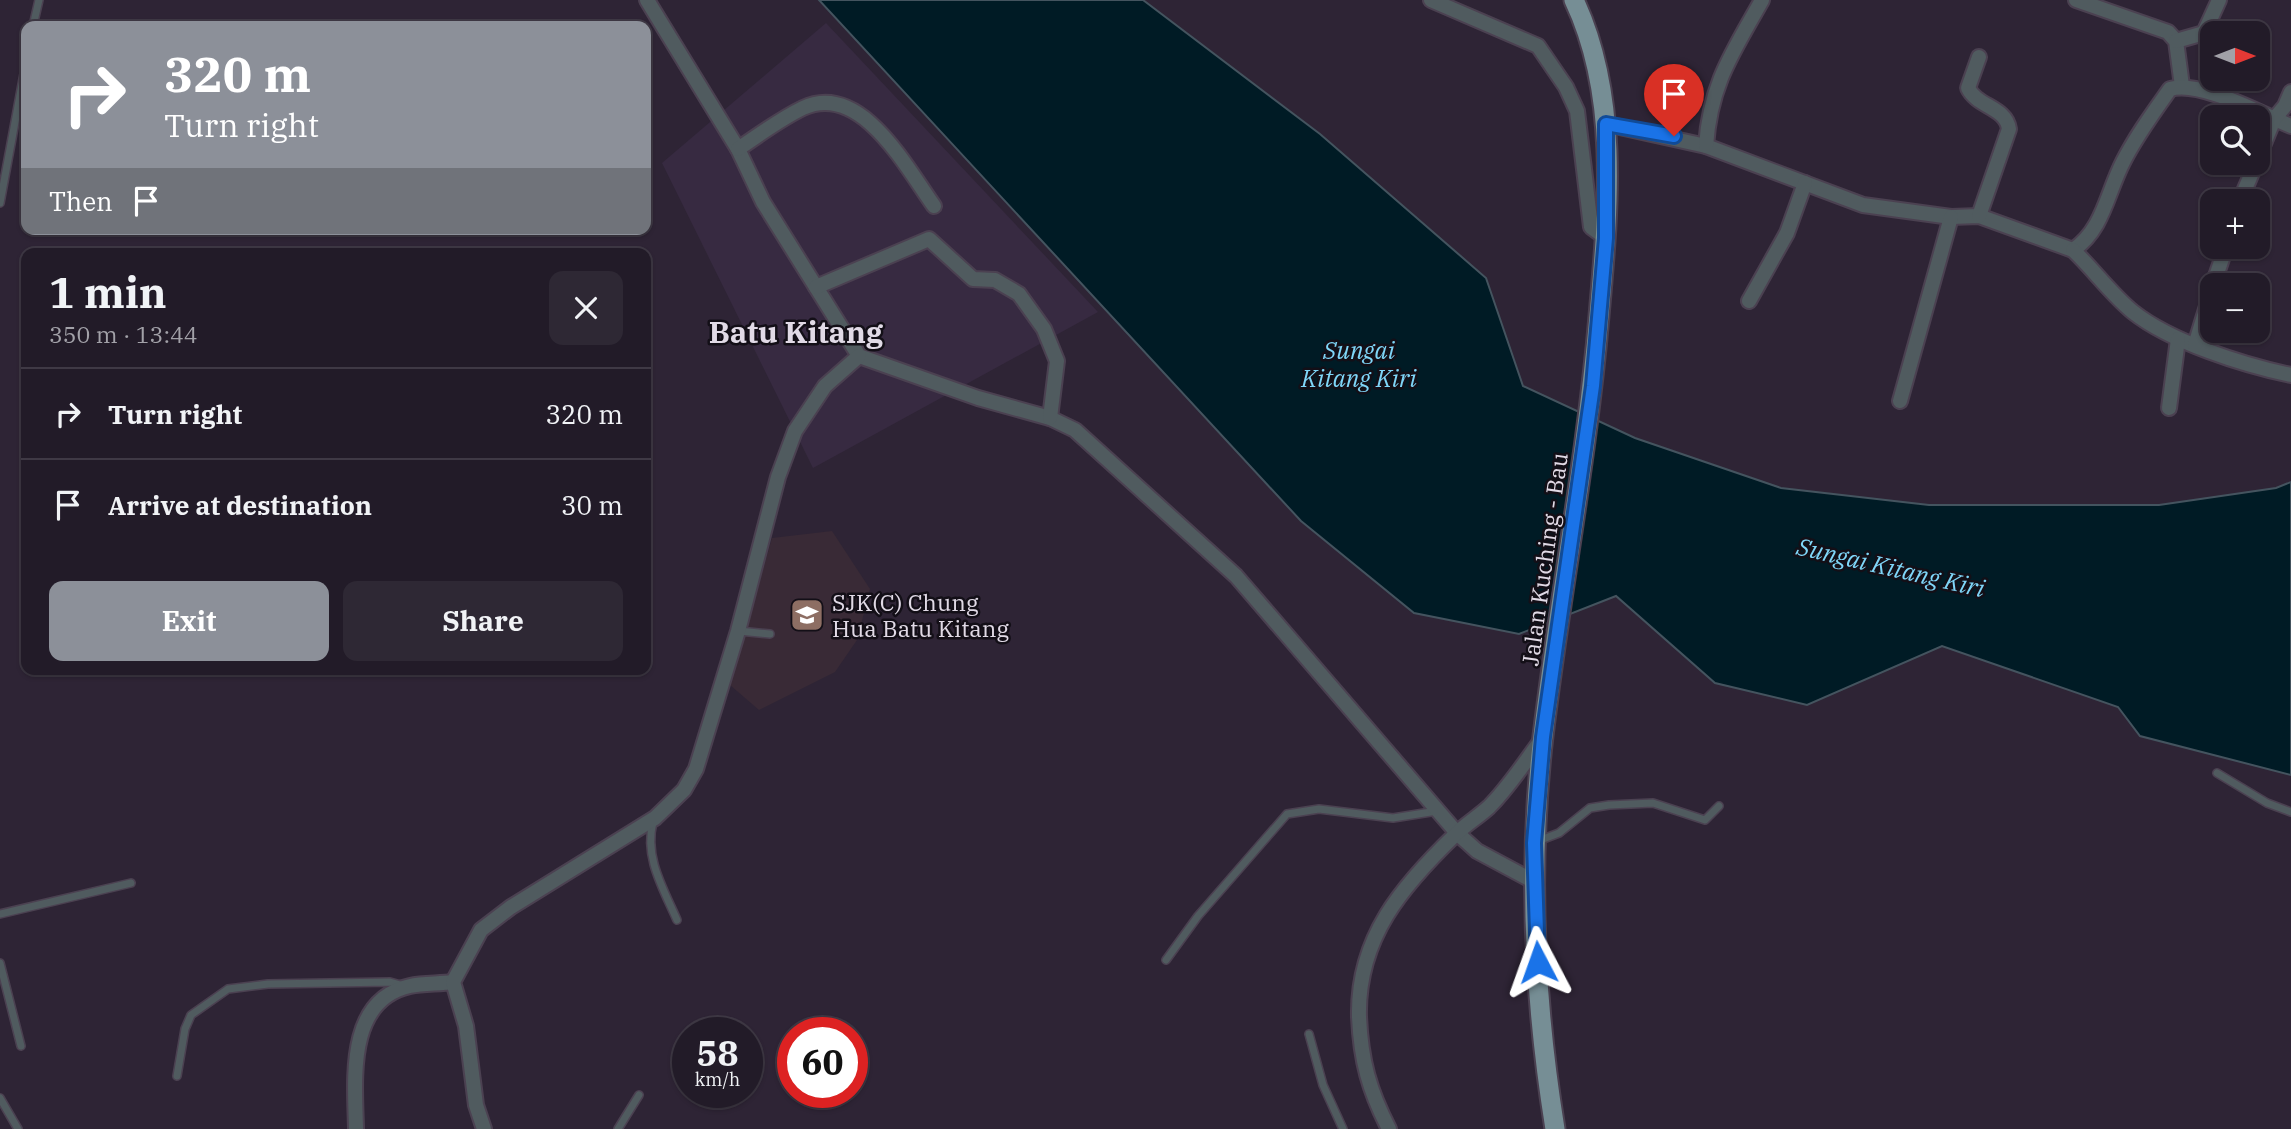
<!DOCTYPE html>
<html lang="en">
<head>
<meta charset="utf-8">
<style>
  :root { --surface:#221b28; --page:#2e2834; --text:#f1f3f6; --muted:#a2a1a8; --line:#3f3945; --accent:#8c9099 }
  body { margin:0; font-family:"IBM Plex Serif",serif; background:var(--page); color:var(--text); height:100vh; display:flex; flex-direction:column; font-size:26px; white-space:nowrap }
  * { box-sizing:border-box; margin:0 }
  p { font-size:23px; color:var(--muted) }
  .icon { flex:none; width:38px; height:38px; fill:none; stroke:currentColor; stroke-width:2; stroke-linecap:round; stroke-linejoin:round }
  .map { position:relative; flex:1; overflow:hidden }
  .side { position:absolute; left:21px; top:248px; width:630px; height:427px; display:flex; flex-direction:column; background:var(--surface); border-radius:14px; box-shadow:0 2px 5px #0004,0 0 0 2px var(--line) }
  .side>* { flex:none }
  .hud { position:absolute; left:21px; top:21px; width:630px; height:214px; border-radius:14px; box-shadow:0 2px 5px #0004,0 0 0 2px var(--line); background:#8c9099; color:#fff; overflow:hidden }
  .needle { width:46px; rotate:90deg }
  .fabs { position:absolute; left:2200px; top:21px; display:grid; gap:14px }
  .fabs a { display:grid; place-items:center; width:70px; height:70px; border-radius:14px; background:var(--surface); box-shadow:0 2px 5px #0004,0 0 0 2px var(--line); font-size:35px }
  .speed { position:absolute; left:672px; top:1017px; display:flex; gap:14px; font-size:35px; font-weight:700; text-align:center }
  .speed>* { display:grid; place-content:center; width:91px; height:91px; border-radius:50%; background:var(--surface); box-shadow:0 2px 5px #0004,0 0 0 2px var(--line); line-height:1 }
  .speed small { font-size:18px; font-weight:400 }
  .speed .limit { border:10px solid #d22; background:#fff; color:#111 }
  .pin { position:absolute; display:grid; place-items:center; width:60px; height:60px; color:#fff; margin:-72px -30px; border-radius:50% 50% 50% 0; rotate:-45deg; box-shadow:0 0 7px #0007 }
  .pin .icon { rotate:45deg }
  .me { position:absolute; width:77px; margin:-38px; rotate:356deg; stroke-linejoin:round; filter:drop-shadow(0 0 5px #0008) }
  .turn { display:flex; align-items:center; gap:24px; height:147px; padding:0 28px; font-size:32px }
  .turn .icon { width:91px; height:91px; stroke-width:2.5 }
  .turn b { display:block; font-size:49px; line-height:60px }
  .then { display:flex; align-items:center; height:66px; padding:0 28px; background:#0003; gap:14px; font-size:26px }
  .round { display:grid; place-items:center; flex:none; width:74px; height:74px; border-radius:14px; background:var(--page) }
  .summary { display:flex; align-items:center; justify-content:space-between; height:119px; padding:0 28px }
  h1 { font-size:42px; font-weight:700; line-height:52px }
  .action { display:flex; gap:14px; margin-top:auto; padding:14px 28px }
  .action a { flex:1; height:80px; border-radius:14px; background:var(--accent); color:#fff; font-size:28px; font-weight:700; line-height:80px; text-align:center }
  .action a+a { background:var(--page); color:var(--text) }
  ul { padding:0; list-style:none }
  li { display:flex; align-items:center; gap:21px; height:91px; padding:0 28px; border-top:2px solid var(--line) }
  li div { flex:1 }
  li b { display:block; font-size:26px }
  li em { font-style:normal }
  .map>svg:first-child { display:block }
</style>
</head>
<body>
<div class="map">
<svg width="2291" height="1129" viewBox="0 0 2291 1129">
  <rect width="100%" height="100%" fill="#2e2435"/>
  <!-- built -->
  <path fill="#372a41" d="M 826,23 L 1098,312 L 813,468 L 662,163 Z"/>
  <!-- education -->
  <path fill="#392a36" d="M 832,531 L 870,589 L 857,640 L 835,672 L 759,710 L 730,685 L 772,538 Z"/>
  <!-- water -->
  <path fill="#001b25" stroke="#44545f" stroke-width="2" d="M 819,0 L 1143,0 L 1320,134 L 1486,278 L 1523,386 L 1635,438 L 1781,488 L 1929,505 L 2159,505 L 2276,488 L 2291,482 L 2291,775 L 2140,736 L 2118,707 L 1942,646 L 1807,705 L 1715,683 L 1616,596 L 1519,634 L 1414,613 L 1301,521 Z"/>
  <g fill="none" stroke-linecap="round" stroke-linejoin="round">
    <defs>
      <g id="service">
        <path d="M 33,26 L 39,0"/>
        <path d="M 0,203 L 26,63"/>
        <path d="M 739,631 L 770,634"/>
        <path d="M 2217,773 L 2267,803 L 2291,812"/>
        <path d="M 653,822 C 644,857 663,888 677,920"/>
        <path d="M 1538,841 L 1559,833 L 1590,808 L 1609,805 L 1653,803 L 1705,820 L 1719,806"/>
        <path d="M 0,914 L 131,883"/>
        <path d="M 1166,960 L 1198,916 L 1287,814 L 1319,809 L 1393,818 L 1437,811"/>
        <path d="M 0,963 L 21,1046"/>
        <path d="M 1309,1034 L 1323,1085 L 1343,1129"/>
        <path d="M 177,1076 L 185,1029 L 191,1015 L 228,989 L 268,984 L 390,982 L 404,986"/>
        <path d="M 0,1098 L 18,1129"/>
        <path d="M 618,1129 L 639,1095"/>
      </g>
      <g id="minor">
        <path d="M 647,0 L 738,149 L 763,202 L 859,356 L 978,398 L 1050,418 L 1075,430 L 1236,576 L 1457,833 L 1477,851 L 1533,881"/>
        <path d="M 1431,0 L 1538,46 L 1566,87 L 1577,111 L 1591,227 L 1606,238"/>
        <path d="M 2076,0 L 2168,32 L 2176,41 L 2182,86"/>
        <path d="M 2176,41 L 2204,33 L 2219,0"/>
        <path d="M 1606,124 L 1706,146 L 1863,205 L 1951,217 L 1979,216 L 2073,250 C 2103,230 2107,193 2123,162 C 2136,136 2153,113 2170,89 C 2200,80 2261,114 2291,126"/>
        <path d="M 1706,146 C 1710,84 1733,52 1762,0"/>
        <path d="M 738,149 C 759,135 780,119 803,108 C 861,81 906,167 934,206"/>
        <path d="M 2258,158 L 2274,119 L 2285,106 L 2291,92"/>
        <path d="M 2240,201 L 2256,163"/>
        <path d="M 1979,216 L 2009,129 C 2006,107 1977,107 1968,88 L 1979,57"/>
        <path d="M 2073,250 C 2094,270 2111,294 2133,312 C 2171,342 2243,365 2291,375"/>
        <path d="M 2213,285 L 2226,247"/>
        <path d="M 816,287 L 929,239 L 973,279 L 995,280 L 1019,294 L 1044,329 L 1057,361 L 1050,418"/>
        <path d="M 1749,301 L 1787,233 L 1805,183"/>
        <path d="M 2195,345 L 2212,290"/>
        <path d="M 1900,401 L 1951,217"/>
        <path d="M 2169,408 L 2178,339"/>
        <path d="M 356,1129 C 355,1080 346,1000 410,986 C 423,983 439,984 453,982"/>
        <path d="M 484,1129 L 476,1105 L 466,1026 L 453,982 L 481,930 L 511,907 L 655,818 L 684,790 L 696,769 L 738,631 L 778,477 L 795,431 L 825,386 L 859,356"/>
        <path d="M 1389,1129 C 1369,1090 1361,1061 1359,1017 C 1357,938 1402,886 1456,834 C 1466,824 1478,817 1489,807 C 1509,787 1525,762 1542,739"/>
      </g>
      <path id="primary" d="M 1555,1129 C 1534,999 1528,866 1543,736 C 1560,595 1587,457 1599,316 C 1608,212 1620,97 1574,0"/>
    </defs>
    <!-- service casing -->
    <use href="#service" stroke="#4b4151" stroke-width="10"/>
    <!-- minor casing -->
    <use href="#minor" stroke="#4b4151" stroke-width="18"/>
    <!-- primary casing -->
    <use href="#primary" stroke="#4b4151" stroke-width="23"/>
    <!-- service -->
    <use href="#service" stroke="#505b5f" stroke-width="7"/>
    <!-- minor -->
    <use href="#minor" stroke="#505b5f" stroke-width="14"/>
    <!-- primary -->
    <use href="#primary" stroke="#768e95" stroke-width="19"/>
  </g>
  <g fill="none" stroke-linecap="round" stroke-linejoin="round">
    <defs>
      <path id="route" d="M 1538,962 L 1534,843 L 1543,737 L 1593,386 L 1606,238 L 1606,124 L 1674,136"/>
    </defs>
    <!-- route casing -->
    <use href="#route" stroke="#114b97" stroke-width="18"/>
    <!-- route -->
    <use href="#route" stroke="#1a73e8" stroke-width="12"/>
  </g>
  <!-- icons -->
  <defs>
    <symbol id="school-square" viewBox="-11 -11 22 22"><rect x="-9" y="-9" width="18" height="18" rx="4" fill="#8d6e63" stroke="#130f17"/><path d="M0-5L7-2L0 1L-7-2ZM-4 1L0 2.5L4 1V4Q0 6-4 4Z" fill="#fff"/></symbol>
  </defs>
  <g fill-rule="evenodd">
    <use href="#school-square" x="788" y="596" width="38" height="38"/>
  </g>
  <g text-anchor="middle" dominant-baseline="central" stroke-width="5" stroke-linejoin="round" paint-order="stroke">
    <!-- street labels -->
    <g font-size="23" fill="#e1dae6" stroke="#130f17">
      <text transform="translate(1544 559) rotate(-82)">Jalan Kuching - Bau</text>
    </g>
    <!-- poi labels -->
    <g font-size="23" fill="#e1dae6" stroke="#130f17" text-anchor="start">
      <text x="832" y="602">SJK(C) Chung<tspan x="832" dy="26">Hua Batu Kitang</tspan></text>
    </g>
    <!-- water labels -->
    <g font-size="24" font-style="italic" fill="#7fd6f8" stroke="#130f17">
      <text x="1359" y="350">Sungai<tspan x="1359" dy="28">Kitang Kiri</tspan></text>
      <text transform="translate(1891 567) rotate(13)">Sungai Kitang Kiri</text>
    </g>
    <!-- district labels -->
    <g font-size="30" font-weight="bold" fill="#e1dae6" stroke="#130f17">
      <text x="796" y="331">Batu Kitang</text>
    </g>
  </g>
</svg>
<div class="fabs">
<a><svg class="needle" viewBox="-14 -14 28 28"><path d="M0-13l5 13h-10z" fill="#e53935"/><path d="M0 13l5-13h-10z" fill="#a2a1a8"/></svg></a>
<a><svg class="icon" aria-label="search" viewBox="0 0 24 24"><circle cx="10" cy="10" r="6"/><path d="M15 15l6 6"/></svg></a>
<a>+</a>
<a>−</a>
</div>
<div class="speed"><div>58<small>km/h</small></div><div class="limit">60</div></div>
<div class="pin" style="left:1674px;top:136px;background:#d93025"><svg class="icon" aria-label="arrive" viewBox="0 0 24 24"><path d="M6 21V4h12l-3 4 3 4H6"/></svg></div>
<svg class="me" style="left:1538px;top:962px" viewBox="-20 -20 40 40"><path d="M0-17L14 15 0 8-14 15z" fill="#1a73e8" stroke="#fff" stroke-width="4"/></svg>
<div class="hud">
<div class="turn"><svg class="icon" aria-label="right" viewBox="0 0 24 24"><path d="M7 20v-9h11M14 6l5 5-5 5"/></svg><div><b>320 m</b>Turn right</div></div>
<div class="then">Then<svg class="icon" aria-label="arrive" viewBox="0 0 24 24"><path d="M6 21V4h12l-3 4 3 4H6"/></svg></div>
</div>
<section class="side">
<div class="summary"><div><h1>1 min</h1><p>350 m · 13:44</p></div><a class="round"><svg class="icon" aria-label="close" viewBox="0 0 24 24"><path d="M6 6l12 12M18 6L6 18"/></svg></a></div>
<ul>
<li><svg class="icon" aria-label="right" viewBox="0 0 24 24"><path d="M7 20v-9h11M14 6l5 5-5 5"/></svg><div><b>Turn right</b></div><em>320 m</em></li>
<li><svg class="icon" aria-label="arrive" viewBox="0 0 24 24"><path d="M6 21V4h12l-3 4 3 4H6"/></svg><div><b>Arrive at destination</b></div><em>30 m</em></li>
</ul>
<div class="action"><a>Exit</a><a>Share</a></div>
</section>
</div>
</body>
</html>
